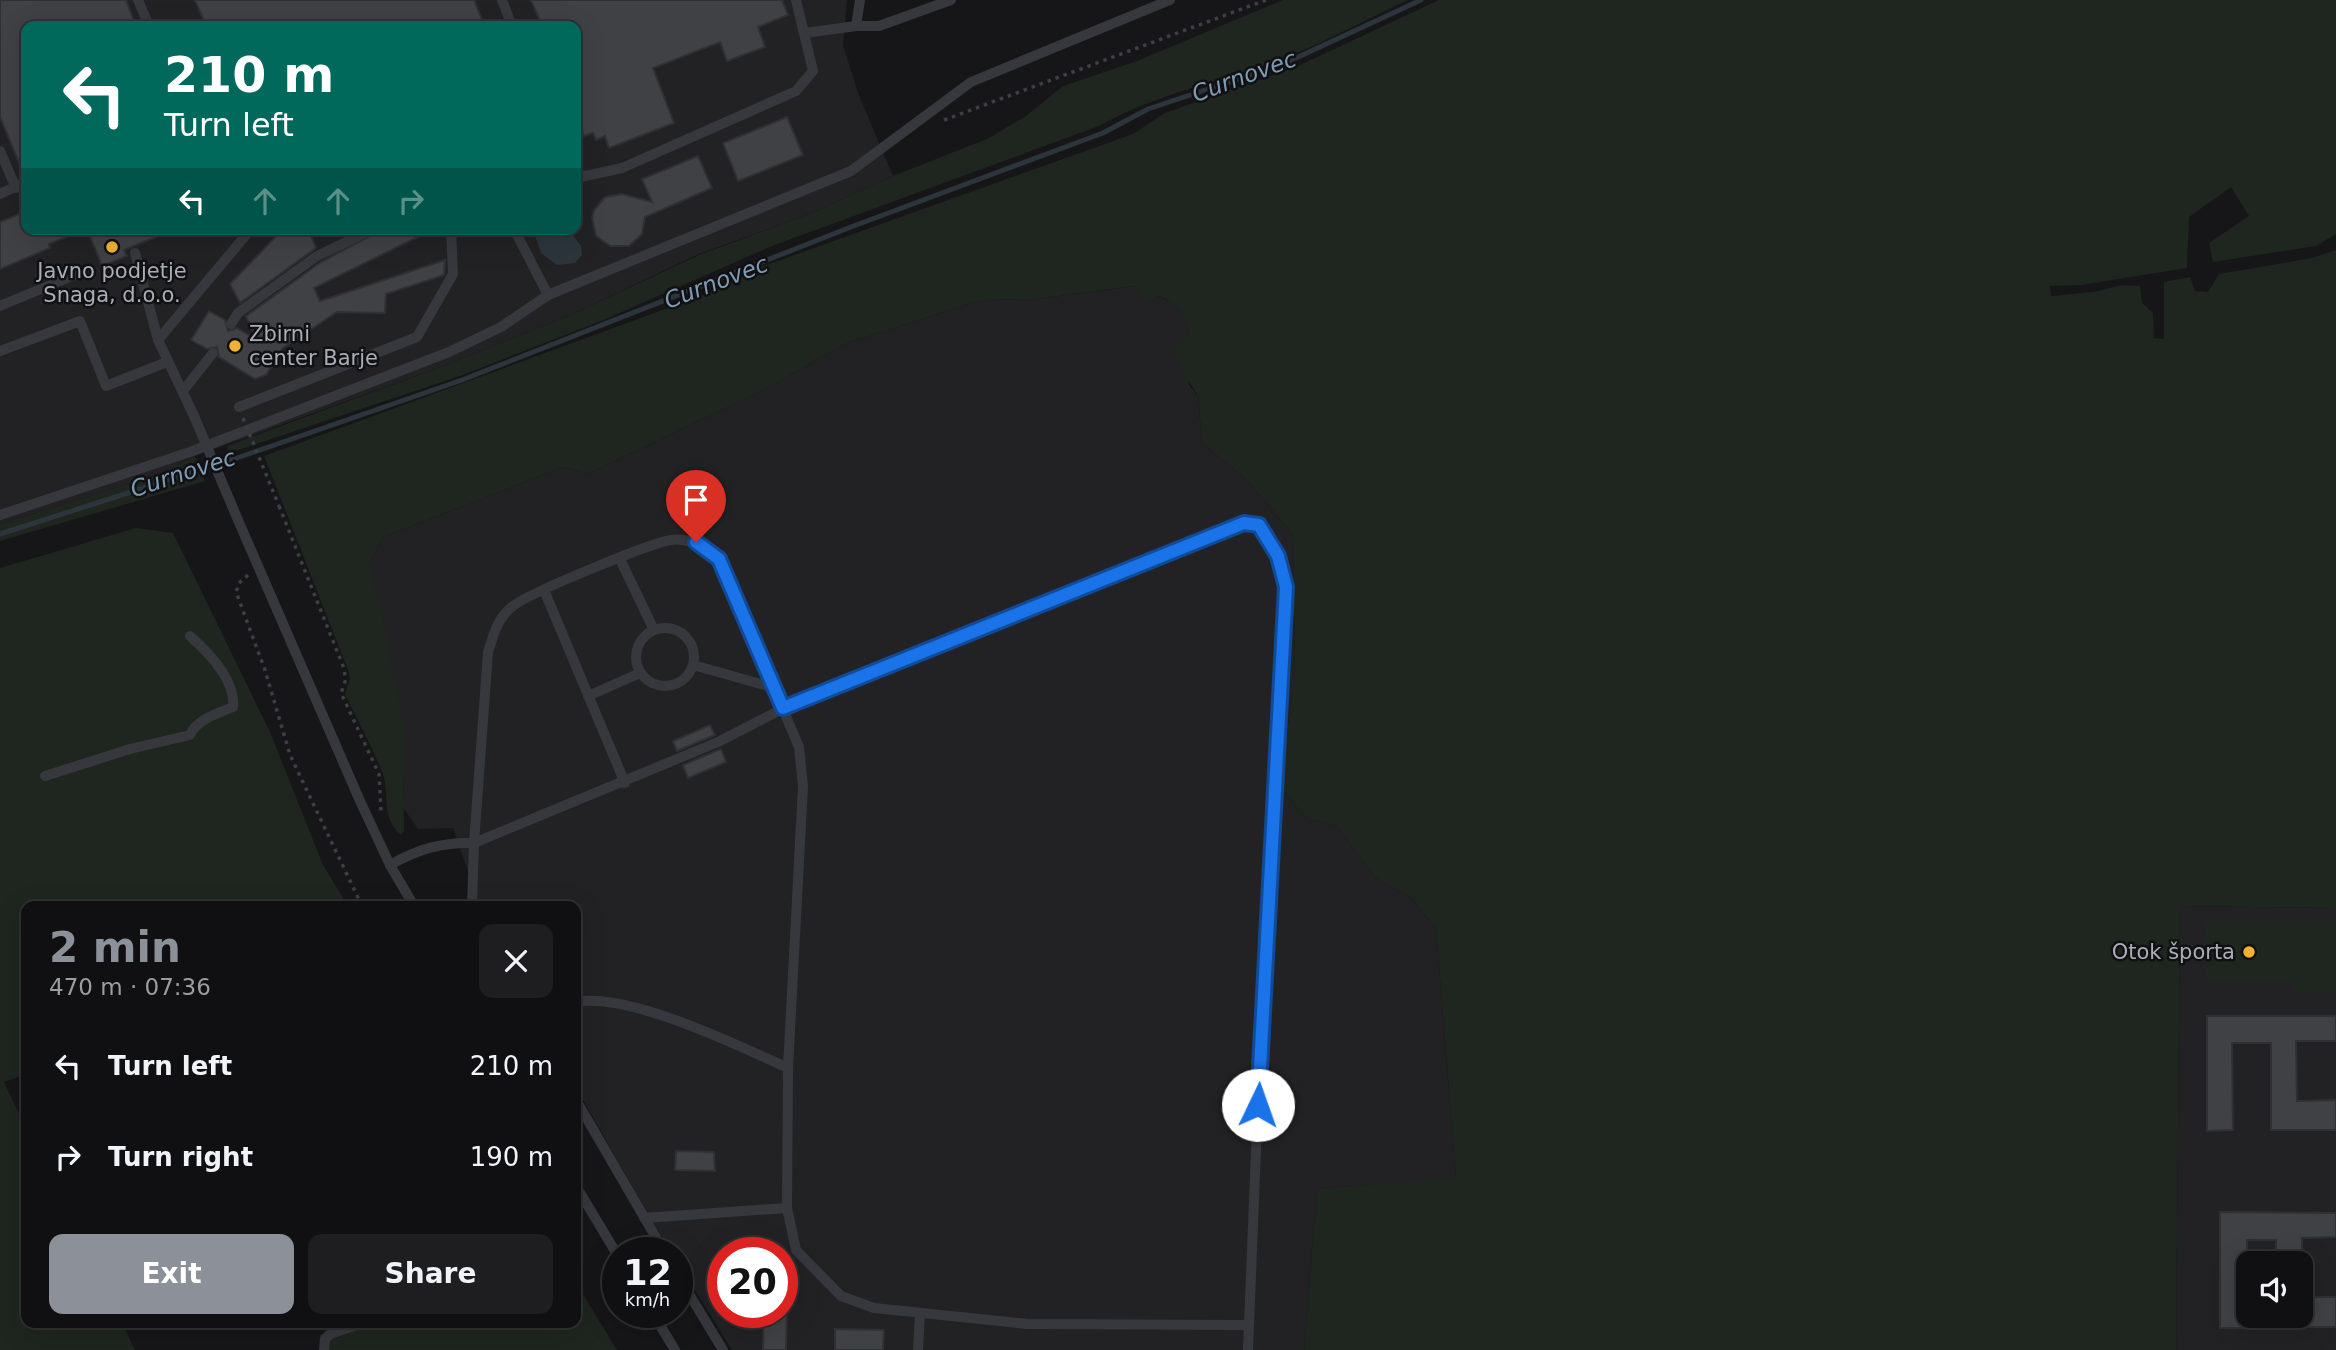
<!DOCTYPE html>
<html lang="en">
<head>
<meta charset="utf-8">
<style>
  :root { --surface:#101012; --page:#1e1e20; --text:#f1f3f6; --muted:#9c9d9f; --line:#303032; --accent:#8c9099 }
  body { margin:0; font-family:"DejaVu Sans",sans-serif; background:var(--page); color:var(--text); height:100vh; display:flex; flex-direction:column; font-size:26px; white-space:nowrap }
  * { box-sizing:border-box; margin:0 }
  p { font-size:23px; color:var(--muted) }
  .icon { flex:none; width:38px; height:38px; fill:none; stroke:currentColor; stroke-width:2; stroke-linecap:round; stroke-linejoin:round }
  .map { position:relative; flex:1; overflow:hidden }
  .drawer { position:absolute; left:21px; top:901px; width:560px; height:427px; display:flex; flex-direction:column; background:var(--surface); border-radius:14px; box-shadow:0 7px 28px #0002,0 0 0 2px var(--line) }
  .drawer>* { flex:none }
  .guide { position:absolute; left:21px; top:21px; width:560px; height:214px; border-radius:14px; box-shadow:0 7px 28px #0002,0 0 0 2px var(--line); background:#00695c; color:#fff; overflow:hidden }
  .buttons { position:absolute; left:2236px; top:1251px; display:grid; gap:14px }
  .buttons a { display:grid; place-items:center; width:77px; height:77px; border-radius:14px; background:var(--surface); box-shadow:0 7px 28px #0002,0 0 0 2px var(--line); font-size:35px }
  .speed { position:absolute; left:602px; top:1237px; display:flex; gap:14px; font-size:35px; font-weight:700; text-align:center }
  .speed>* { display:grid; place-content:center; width:91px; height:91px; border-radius:50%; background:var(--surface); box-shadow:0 7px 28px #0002,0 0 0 2px var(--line); line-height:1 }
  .speed small { font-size:18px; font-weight:400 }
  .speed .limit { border:10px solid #d22; background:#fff; color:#111 }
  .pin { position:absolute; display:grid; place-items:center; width:60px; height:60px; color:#fff; margin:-72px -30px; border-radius:50% 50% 50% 0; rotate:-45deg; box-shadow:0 0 7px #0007 }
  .pin .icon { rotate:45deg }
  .me { position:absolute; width:77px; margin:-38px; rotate:3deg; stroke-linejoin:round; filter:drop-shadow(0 0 5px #0008) }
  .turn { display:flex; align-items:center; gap:24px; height:147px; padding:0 28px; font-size:32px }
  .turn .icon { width:91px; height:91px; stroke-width:2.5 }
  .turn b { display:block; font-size:49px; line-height:60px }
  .lanes { display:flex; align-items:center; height:66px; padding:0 28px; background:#0003; justify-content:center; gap:35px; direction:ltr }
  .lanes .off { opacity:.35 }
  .round { display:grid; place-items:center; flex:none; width:74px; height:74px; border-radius:14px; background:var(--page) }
  .summary { display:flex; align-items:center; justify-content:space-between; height:119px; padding:0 28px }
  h1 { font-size:42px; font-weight:700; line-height:52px; color:var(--accent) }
  .cta { display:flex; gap:14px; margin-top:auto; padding:14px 28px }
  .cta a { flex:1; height:80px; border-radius:14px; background:var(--accent); color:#fff; font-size:28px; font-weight:700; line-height:80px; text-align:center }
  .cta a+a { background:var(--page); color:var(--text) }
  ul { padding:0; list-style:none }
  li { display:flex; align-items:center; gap:21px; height:91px; padding:0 28px }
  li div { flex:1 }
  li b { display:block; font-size:26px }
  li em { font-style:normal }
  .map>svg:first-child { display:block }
</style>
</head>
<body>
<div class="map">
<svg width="2336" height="1350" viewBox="0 0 2336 1350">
  <rect width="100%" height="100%" fill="#161618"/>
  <!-- built -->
  <g fill="#222225" fill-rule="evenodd">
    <path d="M 0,0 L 847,0 L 843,45 L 858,93 L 893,176 L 812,213 L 699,254 L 575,313 L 449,364 L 195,456 L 154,476 L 0,524 ZM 26,26 L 576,26 L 576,229 L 26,229 Z"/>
    <path d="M 1136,286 L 1178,305 L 1187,318 L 1189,385 L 1198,396 L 1202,443 L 1246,479 L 1293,535 L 1295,678 L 1279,785 L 1306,818 L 1337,826 L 1374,877 L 1410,897 L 1436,929 L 1456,1179 L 1317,1189 L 1304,1350 L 732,1350 L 677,1261 L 677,1253 L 672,1253 L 651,1219 L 576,1088 L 576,906 L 480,906 L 453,828 L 418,829 L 402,806 L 404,786 L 369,562 L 384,537 L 563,467 L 588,474 L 765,389 L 847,343 L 982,300 L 1036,299 ZM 723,1253 L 782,1253 L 782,1312 L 723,1312 Z"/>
    <path d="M 2180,906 L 2336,908 L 2336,1350 L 2176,1350 ZM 2249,1264 L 2301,1264 L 2301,1316 L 2249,1316 Z"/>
  </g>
  <!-- green -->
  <g fill="#1e261f">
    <path d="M 1283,0 L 1408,0 C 1363,21 1318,46 1271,63 C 1212,84 1154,95 1099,126 L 772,246 L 606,319 L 460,376 L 229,453 L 227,446 L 449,364 L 575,313 L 699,255 L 812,213 L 893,176 L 987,139 L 1026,116 L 1063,86 L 1137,61 Z"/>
    <path d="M 1439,0 L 2336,0 L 2336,234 L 2316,246 L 2213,262 L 2209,243 L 2249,216 L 2231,187 L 2189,217 L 2187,268 L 2081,285 L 2050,286 L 2051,296 L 2094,292 L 2122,285 L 2140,286 L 2142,303 L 2153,313 L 2154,338 L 2164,339 L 2164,282 L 2190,277 L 2195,291 L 2208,292 L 2219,274 L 2312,258 L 2336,250 L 2336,908 L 2180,906 L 2176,1350 L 1304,1350 L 1317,1189 L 1456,1178 L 1436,929 L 1410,897 L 1374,877 L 1337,826 L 1306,818 L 1279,785 L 1295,678 L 1293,535 L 1246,479 L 1202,443 L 1198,396 L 1171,352 L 1188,335 C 1186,312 1179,305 1159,296 L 1142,302 L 1135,286 L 1036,299 L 982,300 L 847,343 L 765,389 L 588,474 L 563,467 L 384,537 L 369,562 L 387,637 L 403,726 L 404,831 L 401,835 C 378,813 392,794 381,769 C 370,743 357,719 345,694 L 350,678 L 348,670 L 264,456 L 709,293 L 733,277 L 1133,134 L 1165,113 L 1296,67 Z"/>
    <path d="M 195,456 L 205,481 L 0,541 L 0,524 L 154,476 Z"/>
    <path d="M 136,528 L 173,533 L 270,732 L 323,865 L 348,906 L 26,906 L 26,1074 L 4,1082 L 26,1128 L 26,1323 L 122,1323 L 135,1350 L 0,1350 L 0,568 Z"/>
    <path d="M 2205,921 L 2336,921 L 2336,992 L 2293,992 L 2292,982 L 2206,982 Z"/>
    <path d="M 576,1283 L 617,1350 L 319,1350 L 320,1335 L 353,1323 L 576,1323 Z"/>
  </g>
  <!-- water -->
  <path fill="#2c353c" d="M 533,229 L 568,229 L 581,246 L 582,255 L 575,263 L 557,265 L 541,253 Z"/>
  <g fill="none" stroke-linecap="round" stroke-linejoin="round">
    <!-- stream -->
    <path stroke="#2c353c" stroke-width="5" d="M 0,534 L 237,458 L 462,380 L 851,227 L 1103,133 L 1148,109 L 1281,65 L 1421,0"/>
  </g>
  <!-- building -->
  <g fill="#404145" stroke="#303034" stroke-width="2">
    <path d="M 0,0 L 126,0 L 136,26 L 26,26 L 24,175 L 0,117 Z"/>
    <path d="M 195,0 L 474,0 L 485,26 L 421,26 L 419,21 L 406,26 L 206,26 Z"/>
    <path d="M 531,0 L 782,0 L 788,15 L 758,27 L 765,47 L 727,61 L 720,42 L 653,68 L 674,123 L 609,148 L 605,136 L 596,140 L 593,133 L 584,136 L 576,115 L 576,26 L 542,26 Z"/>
    <path d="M 787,117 L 803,155 L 738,181 L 723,143 Z"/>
    <path d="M 698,156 L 712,188 L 645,217 L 642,234 L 629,246 L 610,246 L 596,236 L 592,218 L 594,210 L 605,197 L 622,194 L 652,202 L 642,179 Z"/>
    <path d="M 26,211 L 26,229 L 83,230 L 49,244 L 50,248 L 0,269 L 0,222 Z"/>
    <path d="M 87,229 L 173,229 L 173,230 L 124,250 L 127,256 L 102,266 Z"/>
    <path d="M 283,229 L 308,229 L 316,248 L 240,303 L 230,284 Z"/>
    <path d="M 383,229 L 434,229 L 314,288 L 320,301 L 445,260 L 444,275 L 386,294 L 385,313 L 337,312 L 283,348 L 266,375 L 255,379 L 219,357 L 217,347 L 207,349 L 191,340 L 209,311 L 225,320 L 228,331 L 237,328 L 257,340 L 246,316 L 321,262 Z"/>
    <path d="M 710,725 L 715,735 L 677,751 L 673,741 Z"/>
    <path d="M 721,749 L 726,762 L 688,778 L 683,765 Z"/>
    <path d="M 2207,1016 L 2336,1016 L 2336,1041 L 2296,1041 L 2297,1101 L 2336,1100 L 2336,1130 L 2271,1130 L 2271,1043 L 2232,1043 L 2233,1130 L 2207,1131 Z"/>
    <path d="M 676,1151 L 714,1152 L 715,1171 L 675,1170 Z"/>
    <path d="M 2220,1212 L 2336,1213 L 2336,1237 L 2302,1238 L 2302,1264 L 2276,1264 L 2276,1240 L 2247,1240 L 2247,1328 L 2220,1328 Z"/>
    <rect x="2301" y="1297" width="35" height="30"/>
    <path d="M 764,1312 L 787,1312 L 786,1350 L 763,1350 Z"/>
    <path d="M 835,1329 L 884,1330 L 883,1350 L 835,1350 Z"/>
  </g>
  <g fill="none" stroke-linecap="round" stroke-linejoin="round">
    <!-- path -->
    <g stroke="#3d3f44" stroke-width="3.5" stroke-dasharray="3.5 5" stroke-linecap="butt">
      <path d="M 944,120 L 1266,0"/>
      <path d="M 279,506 L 343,666 L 346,679 L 341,693 L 379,774 L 381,811"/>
      <path d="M 248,575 L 239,583 L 236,592 L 265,670 L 290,755 L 362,906"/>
    </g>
    <!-- lane -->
    <g stroke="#37383d" stroke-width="10">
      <path d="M 138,0 L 149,26"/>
      <path d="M 502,0 L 512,26"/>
      <path d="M 856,26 L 879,26 L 951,0"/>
      <path d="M 805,33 L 856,26 L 860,0"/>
      <path d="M 0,151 L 16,188"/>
      <path d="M 576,178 L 622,168 L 796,91 L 813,71 L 796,0"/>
      <path d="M 0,194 L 26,182"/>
      <path d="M 514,229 L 548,295"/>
      <path d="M 135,253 L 158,340 L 194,416"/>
      <path d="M 0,306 L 79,273"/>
      <path d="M 231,324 L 238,313 L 317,256 L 373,229"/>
      <path d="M 158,340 L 251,229"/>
      <path d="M 0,351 L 80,321 L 106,386 L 167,362"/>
      <path d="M 183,391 L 213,353"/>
      <path d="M 239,407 L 417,337 L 453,274 L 451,229"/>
      <path d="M 0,515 L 190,452 L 449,352 L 501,327 L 548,295 L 851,171 L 971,82 L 1170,0"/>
      <path d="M 238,520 L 360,801 L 390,865 L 414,906"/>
      <path d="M 620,559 L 654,630"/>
      <path d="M 544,590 L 625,783"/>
      <circle cx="665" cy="657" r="29"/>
      <path d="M 693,665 L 775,688"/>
      <path d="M 588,696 L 640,673"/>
      <path d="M 45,776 L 130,749 L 190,735 C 197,719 217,714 233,707 C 236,680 208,652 190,636"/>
      <path d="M 390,865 C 418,849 442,842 474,843 L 488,652 C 494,634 497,618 513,606 C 531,592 648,544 671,540 C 691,537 704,548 719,559 L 799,747 L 803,786 L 788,1068 L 787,1208 L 796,1250 L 841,1296 L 874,1308 L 1027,1324 L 1248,1325"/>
      <path d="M 472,906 L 474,843 L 718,742 L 784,708 L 1244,523 L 1259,525 L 1278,556 L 1286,587 L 1260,1050 L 1248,1350"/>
      <path d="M 576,1002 C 628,992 737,1045 788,1068"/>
      <path d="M 576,1100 L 665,1253"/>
      <path d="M 576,1186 L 618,1256"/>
      <path d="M 644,1218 L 787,1208"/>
      <path d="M 677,1274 L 723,1350"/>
      <path d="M 652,1312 L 675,1350"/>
      <path d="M 324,1350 L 325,1339 L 330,1334 L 362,1323"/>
      <path d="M 918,1350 L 920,1313"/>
    </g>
    <!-- path-bridge -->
    <path stroke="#3d3f44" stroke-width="3.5" stroke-dasharray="3.5 5" stroke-linecap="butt" d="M 243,418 L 279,506"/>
    <!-- lane-bridge -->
    <path stroke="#37383d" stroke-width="10" d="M 194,416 L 238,520"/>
  </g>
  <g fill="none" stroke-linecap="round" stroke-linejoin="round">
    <defs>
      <path id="route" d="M 696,542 L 719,559 L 783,708 L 1244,523 L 1259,525 L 1278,556 L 1286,587 L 1258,1105"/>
    </defs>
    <!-- route casing -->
    <use href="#route" stroke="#114b97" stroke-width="18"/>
    <!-- route -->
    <use href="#route" stroke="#1a73e8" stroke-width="12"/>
  </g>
  <!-- markers -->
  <g fill="#f2b134" stroke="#111113" stroke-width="2.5">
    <circle cx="112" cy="247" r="7"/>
    <circle cx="235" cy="346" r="7"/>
    <circle cx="2249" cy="952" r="7"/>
  </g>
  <g text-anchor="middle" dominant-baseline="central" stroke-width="5" stroke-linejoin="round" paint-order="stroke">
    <!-- poi labels -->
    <g font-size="21" fill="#a8adb8" stroke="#111113">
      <text x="112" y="271">Javno podjetje<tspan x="112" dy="24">Snaga, d.o.o.</tspan></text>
      <text x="249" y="334" text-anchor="start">Zbirni<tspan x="249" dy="24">center Barje</tspan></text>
      <text x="2235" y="952" text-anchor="end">Otok športa</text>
    </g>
    <!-- water labels -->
    <g font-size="23" font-style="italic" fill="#7f9bb3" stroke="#111113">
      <text transform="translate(1244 76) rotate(-20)">Curnovec</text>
      <text transform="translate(716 282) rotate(-21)">Curnovec</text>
      <text transform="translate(183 473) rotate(-18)">Curnovec</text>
    </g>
  </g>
</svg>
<div class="buttons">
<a><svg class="icon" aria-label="sound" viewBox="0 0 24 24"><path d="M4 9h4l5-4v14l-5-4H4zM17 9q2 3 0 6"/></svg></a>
</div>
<div class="speed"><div>12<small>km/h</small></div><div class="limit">20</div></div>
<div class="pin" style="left:696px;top:542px;background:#d93025"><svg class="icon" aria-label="arrive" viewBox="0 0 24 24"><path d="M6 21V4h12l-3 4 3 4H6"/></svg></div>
<svg class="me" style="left:1258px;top:1105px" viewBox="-20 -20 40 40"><circle r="19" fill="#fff"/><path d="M0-13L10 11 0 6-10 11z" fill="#1a73e8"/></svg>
<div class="guide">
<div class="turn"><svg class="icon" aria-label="left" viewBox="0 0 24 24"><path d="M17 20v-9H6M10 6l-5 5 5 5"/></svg><div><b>210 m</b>Turn left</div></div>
<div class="lanes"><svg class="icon" aria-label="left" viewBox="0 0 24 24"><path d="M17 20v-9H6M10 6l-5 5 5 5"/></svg><svg class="icon off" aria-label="ahead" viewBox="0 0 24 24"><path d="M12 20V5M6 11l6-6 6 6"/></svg><svg class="icon off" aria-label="ahead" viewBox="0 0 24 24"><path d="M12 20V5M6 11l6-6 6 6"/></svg><svg class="icon off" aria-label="right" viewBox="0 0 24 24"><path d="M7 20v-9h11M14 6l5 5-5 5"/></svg></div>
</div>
<section class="drawer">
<div class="summary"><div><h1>2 min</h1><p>470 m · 07:36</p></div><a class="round"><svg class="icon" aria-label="close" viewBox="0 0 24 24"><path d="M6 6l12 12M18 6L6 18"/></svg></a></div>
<ul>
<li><svg class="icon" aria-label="left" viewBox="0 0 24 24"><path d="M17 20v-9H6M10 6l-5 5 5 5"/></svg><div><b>Turn left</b></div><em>210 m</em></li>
<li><svg class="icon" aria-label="right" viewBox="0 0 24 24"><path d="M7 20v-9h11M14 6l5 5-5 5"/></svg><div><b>Turn right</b></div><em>190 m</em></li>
</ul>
<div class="cta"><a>Exit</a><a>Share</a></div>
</section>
</div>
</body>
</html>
